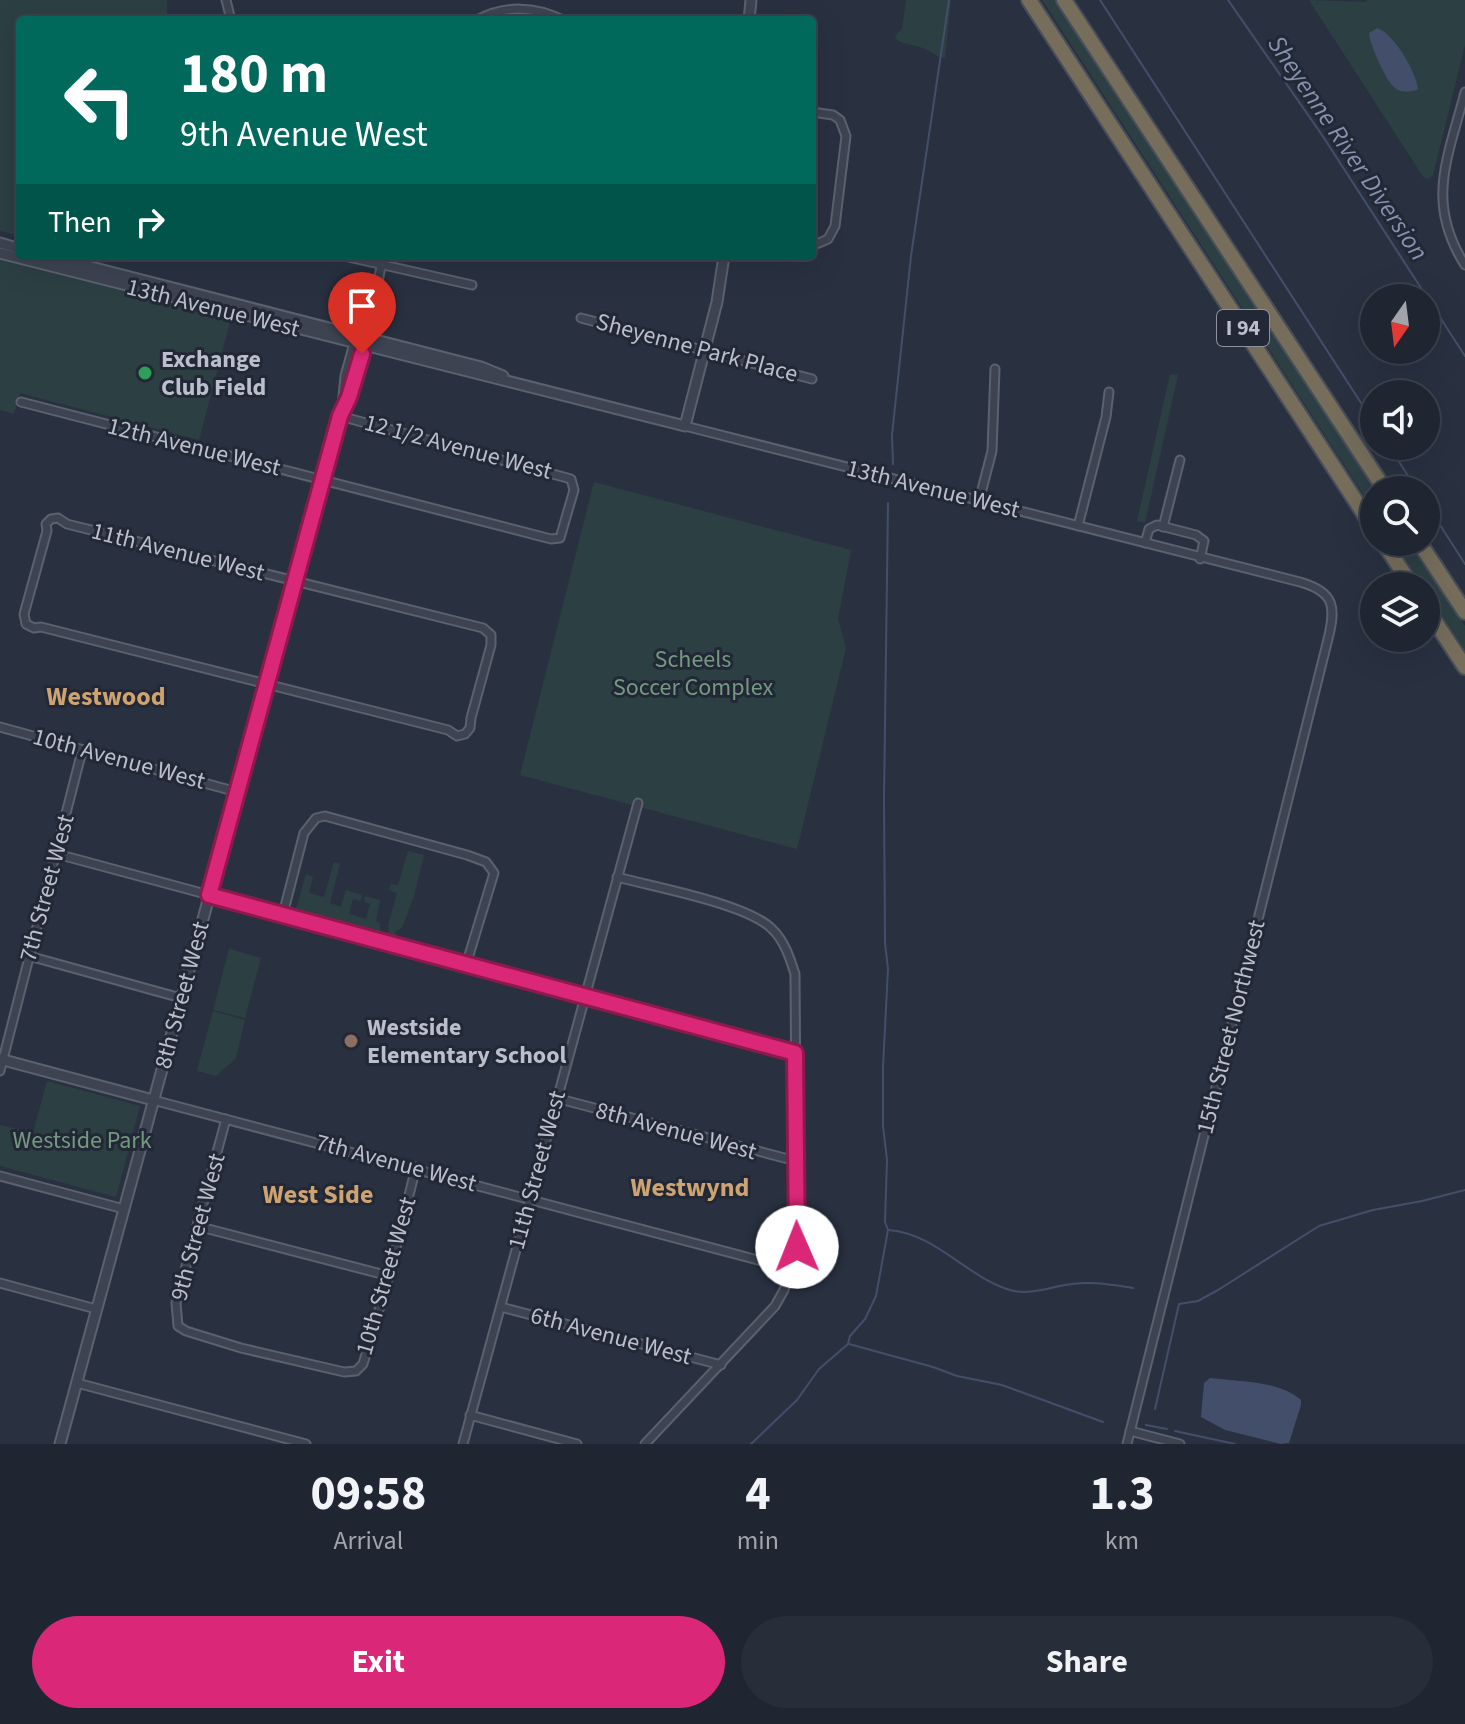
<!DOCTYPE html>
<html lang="en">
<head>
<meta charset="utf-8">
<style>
  :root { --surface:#1f2531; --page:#272d39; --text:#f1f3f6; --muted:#a1a5ab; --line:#3c424d; --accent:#db2777 }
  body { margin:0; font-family:"Source Sans 3",sans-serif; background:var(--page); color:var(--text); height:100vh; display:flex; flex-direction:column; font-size:30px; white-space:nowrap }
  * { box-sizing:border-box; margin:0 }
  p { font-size:26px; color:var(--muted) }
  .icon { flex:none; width:44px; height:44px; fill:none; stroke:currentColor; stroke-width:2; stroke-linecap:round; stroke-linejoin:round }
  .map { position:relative; height:1444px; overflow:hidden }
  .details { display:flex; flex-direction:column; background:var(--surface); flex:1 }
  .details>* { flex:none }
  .top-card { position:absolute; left:16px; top:16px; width:800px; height:244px; border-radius:8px; box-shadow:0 8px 32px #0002,0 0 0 2px var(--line); background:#00695c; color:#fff; overflow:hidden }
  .needle { width:52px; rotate:194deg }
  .buttons { position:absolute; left:1360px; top:284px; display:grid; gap:16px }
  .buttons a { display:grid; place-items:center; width:80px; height:80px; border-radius:50%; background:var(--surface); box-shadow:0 8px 32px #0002,0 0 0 2px var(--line); font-size:40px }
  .pin { position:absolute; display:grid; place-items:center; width:68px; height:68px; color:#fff; margin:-82px -34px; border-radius:50% 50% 50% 0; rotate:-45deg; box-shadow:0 0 8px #0007 }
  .pin .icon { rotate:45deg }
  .me { position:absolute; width:88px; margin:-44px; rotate:359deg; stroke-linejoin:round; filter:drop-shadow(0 0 6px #0008) }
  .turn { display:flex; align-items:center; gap:28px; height:168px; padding:0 32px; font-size:36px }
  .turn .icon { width:104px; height:104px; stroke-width:2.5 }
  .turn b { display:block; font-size:56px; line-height:68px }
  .then { display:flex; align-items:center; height:76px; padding:0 32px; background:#0003; gap:16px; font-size:30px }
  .eta { display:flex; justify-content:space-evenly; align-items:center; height:136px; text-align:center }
  .eta b { font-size:48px; font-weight:700; line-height:56px }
  .cta { display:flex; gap:16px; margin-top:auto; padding:16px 32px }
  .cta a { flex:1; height:92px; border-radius:48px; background:var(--accent); color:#fff; font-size:32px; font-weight:700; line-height:92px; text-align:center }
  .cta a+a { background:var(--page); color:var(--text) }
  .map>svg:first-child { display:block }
</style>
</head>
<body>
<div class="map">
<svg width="1465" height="1444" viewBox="0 0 1465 1444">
  <rect width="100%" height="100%" fill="#293141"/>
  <!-- green -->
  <g fill="#2c3f43">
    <path d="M 0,0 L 167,0 L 167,20 L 20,20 L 20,236 L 0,231 Z"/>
    <path d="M 906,0 L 951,0 L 945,58 C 936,57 934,53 927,50 C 916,44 903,46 895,38 L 897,33 L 902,29 Z"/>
    <path d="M 1042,0 L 1057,0 L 1376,490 L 1374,490 L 1374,511 Z"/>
    <path d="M 1309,0 L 1367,2 L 1367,0 L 1465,0 L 1465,45 L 1433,175 L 1429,179 L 1424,178 Z"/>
    <path d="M 0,257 L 231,318 L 199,440 L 20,393 L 14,414 L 0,410 Z"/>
    <path d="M 1170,374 L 1178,375 L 1145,523 L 1137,521 Z"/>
    <path d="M 594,482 L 851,550 L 838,619 L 846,648 L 797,849 L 520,775 Z"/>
    <path d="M 1394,542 L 1410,542 L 1465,626 L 1465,651 L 1426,591 L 1426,586 L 1423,586 Z"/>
    <path d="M 408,851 L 424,855 L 414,896 L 402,928 L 395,932 L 396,936 L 386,934 L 389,931 L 388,925 L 397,893 L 389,890 L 391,884 L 398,885 Z"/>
    <path d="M 334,862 L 340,864 L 330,903 L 341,907 L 346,890 L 362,895 L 361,901 L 353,899 L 349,914 L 366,919 L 370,904 L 364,902 L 365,896 L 380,900 L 376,921 L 380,923 L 380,932 L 296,909 L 306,874 L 313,877 L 309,893 L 324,897 Z"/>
    <path d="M 229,949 L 261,958 L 245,1018 L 213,1010 Z"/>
    <path d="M 213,1011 L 245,1020 L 236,1058 L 216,1076 L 197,1071 Z"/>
    <path d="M 47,1081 L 140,1106 L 116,1197 L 0,1166 L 0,1125 L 33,1133 Z"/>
  </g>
  <!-- water -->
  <g fill="#434f6a">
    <path d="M 1377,28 C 1394,34 1416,71 1418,89 C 1411,93 1400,93 1394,87 C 1385,79 1370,45 1369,33 Z"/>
    <path d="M 1210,1378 C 1239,1382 1278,1380 1301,1400 L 1301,1405 L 1289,1443 L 1281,1444 L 1225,1430 L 1201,1417 L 1204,1383 Z"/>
  </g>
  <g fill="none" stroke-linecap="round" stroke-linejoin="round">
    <!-- stream -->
    <g stroke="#434f6a" stroke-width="2">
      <path d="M 1100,0 L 1374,423"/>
      <path d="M 1228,0 L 1322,135 L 1465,356"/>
      <path d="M 1389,446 L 1417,490"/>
      <path d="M 893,464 L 892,435 L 911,256 L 949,0"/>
      <path d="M 1426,503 L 1465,564"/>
      <path d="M 889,1230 C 936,1234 967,1277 1010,1290 C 1031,1296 1052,1286 1072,1284 C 1093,1281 1112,1285 1133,1288"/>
      <path d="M 849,1344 L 933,1367 L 957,1376 L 1002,1385 L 1103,1422"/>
      <path d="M 1155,1409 L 1179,1304 L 1198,1301 L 1218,1290 L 1319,1226 L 1373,1210 L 1422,1201 L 1465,1190"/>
      <path d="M 1146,1425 L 1167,1429"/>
      <path d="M 1175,1431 L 1235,1444"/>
      <path d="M 751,1444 L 797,1400 L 819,1369 L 848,1344 L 850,1336 L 865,1319 L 876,1296 L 888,1230 L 885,1222 L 887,1160 L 883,1126 L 883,1067 L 888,969 L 885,943 L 884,798 L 888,503"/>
    </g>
    <defs>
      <g id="minor">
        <path d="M 226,0 L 231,20"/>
        <path d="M 477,20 C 505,5 535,6 563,20"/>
        <path d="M 1465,92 C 1448,158 1425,202 1465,265"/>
        <path d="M 812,112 L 833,115 L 840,120 L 846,136 L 835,226 L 828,239 L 812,246"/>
        <path d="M 344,256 L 472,285"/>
        <path d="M 581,318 L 812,379"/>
        <path d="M 357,336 L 365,307 L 374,296"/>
        <path d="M 367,339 L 383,256"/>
        <path d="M 21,402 L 551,539 L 560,538 L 574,490 L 571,479 L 340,416"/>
        <path d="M 685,426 L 1300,582 C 1335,592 1336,607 1328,639 L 1127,1444"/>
        <path d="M 979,501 L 992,451 L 995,369"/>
        <path d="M 58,518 L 67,524 L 483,628 L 491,635 L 491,645 L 471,718 L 470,728 L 465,734 L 457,736 L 448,730 L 41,627 L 34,628 L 26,624 L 24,614 L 47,531 L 46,524 L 51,519 Z"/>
        <path d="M 1078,526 L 1106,417 L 1109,392"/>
        <path d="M 1163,527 L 1180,460"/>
        <path d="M 1145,543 L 1149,529 L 1157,525 L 1196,535 L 1204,541 L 1200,559"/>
        <path d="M 0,727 L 237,792"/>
        <path d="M 57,854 L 795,1053"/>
        <path d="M 617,877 C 654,887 748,904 772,929 C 784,940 790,958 795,974 L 797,1247 L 784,1290 L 775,1306 L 645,1444"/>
        <path d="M 283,914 L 304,833 L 316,818 L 325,816 L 467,855 L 486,862 L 494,873 L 466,965"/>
        <path d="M 29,956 L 181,998"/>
        <path d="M 0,1071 L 82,751"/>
        <path d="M 556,1098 L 796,1161"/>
        <path d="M 153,1100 L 792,1269"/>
        <path d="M 226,1119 L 176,1303 L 178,1326 L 186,1331 L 241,1348 L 344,1372 L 356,1371 L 363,1364 L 389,1276 L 416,1167"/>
        <path d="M 0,1176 L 124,1209"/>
        <path d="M 197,1226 L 389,1276"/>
        <path d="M 0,1283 L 96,1309"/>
        <path d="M 501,1307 L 721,1365"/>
        <path d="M 77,1383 L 306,1444"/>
        <path d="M 470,1415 L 577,1444"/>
        <path d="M 1130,1431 L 1180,1444"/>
        <path d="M 463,1444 L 638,803"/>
      </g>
      <g id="tertiary">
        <path d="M 749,20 L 751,0"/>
        <path d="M 0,243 L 20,249"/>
        <path d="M 0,253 L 685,426 L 717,302 L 724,256"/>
        <path d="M 48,256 L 481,367 L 503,376"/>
        <path d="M 343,407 L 346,376 L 356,340"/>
        <path d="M 0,1059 L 153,1100"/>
        <path d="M 60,1444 L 340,416 L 349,397 L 367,339"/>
      </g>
      <g id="motorway">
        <path d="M 1029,0 L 1374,529"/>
        <path d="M 1064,0 L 1385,490"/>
        <path d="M 1383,542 L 1412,586"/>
        <path d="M 1419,542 L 1465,612"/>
        <path d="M 1426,608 L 1465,667"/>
      </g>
    </defs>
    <!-- minor casing -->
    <use href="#minor" stroke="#5b616e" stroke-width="11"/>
    <!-- tertiary casing -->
    <use href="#tertiary" stroke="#5b616e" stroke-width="13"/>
    <!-- motorway casing -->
    <use href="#motorway" stroke="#484e5b" stroke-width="18"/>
    <!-- minor -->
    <use href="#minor" stroke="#3d4351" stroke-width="7"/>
    <!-- tertiary -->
    <use href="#tertiary" stroke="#3d4351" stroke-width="9"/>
    <!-- motorway -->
    <use href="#motorway" stroke="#766e5b" stroke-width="14"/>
  </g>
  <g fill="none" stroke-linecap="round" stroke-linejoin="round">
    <defs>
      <path id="route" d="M 362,354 L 349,397 L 340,416 L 209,895 L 795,1053 L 797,1247"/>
    </defs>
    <!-- route casing -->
    <use href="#route" stroke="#8e194d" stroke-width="20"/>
    <!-- route -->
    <use href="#route" stroke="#db2777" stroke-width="14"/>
  </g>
  <!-- markers -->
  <circle fill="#2e9e5b" stroke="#222836" stroke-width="3" cx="145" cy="373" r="8"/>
  <circle fill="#8d6e63" stroke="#222836" stroke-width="3" cx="351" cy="1041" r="8"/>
  <g text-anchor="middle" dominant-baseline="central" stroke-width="6" stroke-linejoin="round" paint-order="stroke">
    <!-- shield labels -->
    <rect fill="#222836" stroke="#8c929e" stroke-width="2" x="1217" y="310" width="52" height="36" rx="6"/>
    <g font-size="22" font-weight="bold" fill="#babfcb">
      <text x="1243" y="328">I 94</text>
    </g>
    <!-- street labels -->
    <g font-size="24" fill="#babfcb" stroke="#222836">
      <text transform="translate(213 308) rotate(14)">13th Avenue West</text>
      <text transform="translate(697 348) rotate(15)">Sheyenne Park Place</text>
      <text transform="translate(194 447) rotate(14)">12th Avenue West</text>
      <text transform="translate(458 447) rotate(15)">12 1/2 Avenue West</text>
      <text transform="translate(933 489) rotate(14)">13th Avenue West</text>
      <text transform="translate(178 552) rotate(14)">11th Avenue West</text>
      <text transform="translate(119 759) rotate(15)">10th Avenue West</text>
      <text transform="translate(47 888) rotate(-75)">7th Street West</text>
      <text transform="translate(182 995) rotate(-75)">8th Street West</text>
      <text transform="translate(1231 1027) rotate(-76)">15th Street Northwest</text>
      <text transform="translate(676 1131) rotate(15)">8th Avenue West</text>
      <text transform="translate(396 1163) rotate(15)">7th Avenue West</text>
      <text transform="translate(537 1170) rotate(-75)">11th Street West</text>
      <text transform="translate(198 1227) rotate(-75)">9th Street West</text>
      <text transform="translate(386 1276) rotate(-74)">10th Street West</text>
      <text transform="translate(611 1336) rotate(15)">6th Avenue West</text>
    </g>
    <!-- poi labels -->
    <g font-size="24" font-weight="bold" fill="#babfcb" stroke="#222836" text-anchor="start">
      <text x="161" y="359">Exchange<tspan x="161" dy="28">Club Field</tspan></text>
      <text x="367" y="1027">Westside<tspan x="367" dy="28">Elementary School</tspan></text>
    </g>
    <!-- park labels -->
    <g font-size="24" fill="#749980" stroke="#222836">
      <text x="693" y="659">Scheels<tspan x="693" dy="28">Soccer Complex</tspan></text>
      <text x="82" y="1140">Westside Park</text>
    </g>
    <!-- water labels -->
    <g font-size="26" font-style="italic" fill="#8593af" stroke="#222836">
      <text transform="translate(1348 148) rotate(56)">Sheyenne River Diversion</text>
    </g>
    <!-- neighbourhood labels -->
    <g font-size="26" font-weight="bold" fill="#cea372" stroke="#222836">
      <text x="106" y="696">Westwood</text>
      <text x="690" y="1187">Westwynd</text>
      <text x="318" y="1194">West Side</text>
    </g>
  </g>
</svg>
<div class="buttons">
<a><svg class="needle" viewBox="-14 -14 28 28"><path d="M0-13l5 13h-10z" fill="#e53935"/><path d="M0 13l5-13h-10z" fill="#a1a5ab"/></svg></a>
<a><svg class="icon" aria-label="sound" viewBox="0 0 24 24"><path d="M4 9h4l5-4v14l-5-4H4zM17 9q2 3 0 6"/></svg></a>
<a><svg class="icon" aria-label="search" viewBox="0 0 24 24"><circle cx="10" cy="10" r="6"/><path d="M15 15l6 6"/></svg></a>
<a><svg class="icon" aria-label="layers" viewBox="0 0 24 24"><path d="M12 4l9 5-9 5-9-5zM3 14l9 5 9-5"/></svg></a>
</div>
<div class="pin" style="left:362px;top:354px;background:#d93025"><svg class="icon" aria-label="arrive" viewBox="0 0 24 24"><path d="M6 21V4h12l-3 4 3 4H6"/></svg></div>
<svg class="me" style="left:797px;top:1247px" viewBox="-20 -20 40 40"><circle r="19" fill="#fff"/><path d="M0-13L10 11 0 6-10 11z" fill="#db2777"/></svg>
<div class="top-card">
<div class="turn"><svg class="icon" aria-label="left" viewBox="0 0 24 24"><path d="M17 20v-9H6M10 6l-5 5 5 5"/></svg><div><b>180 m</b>9th Avenue West</div></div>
<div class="then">Then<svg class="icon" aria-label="right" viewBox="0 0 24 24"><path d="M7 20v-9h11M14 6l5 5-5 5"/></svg></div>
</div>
</div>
<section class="details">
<div class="eta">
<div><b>09:58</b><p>Arrival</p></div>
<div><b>4</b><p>min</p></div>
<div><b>1.3</b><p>km</p></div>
</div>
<div class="cta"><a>Exit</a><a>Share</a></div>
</section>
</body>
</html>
